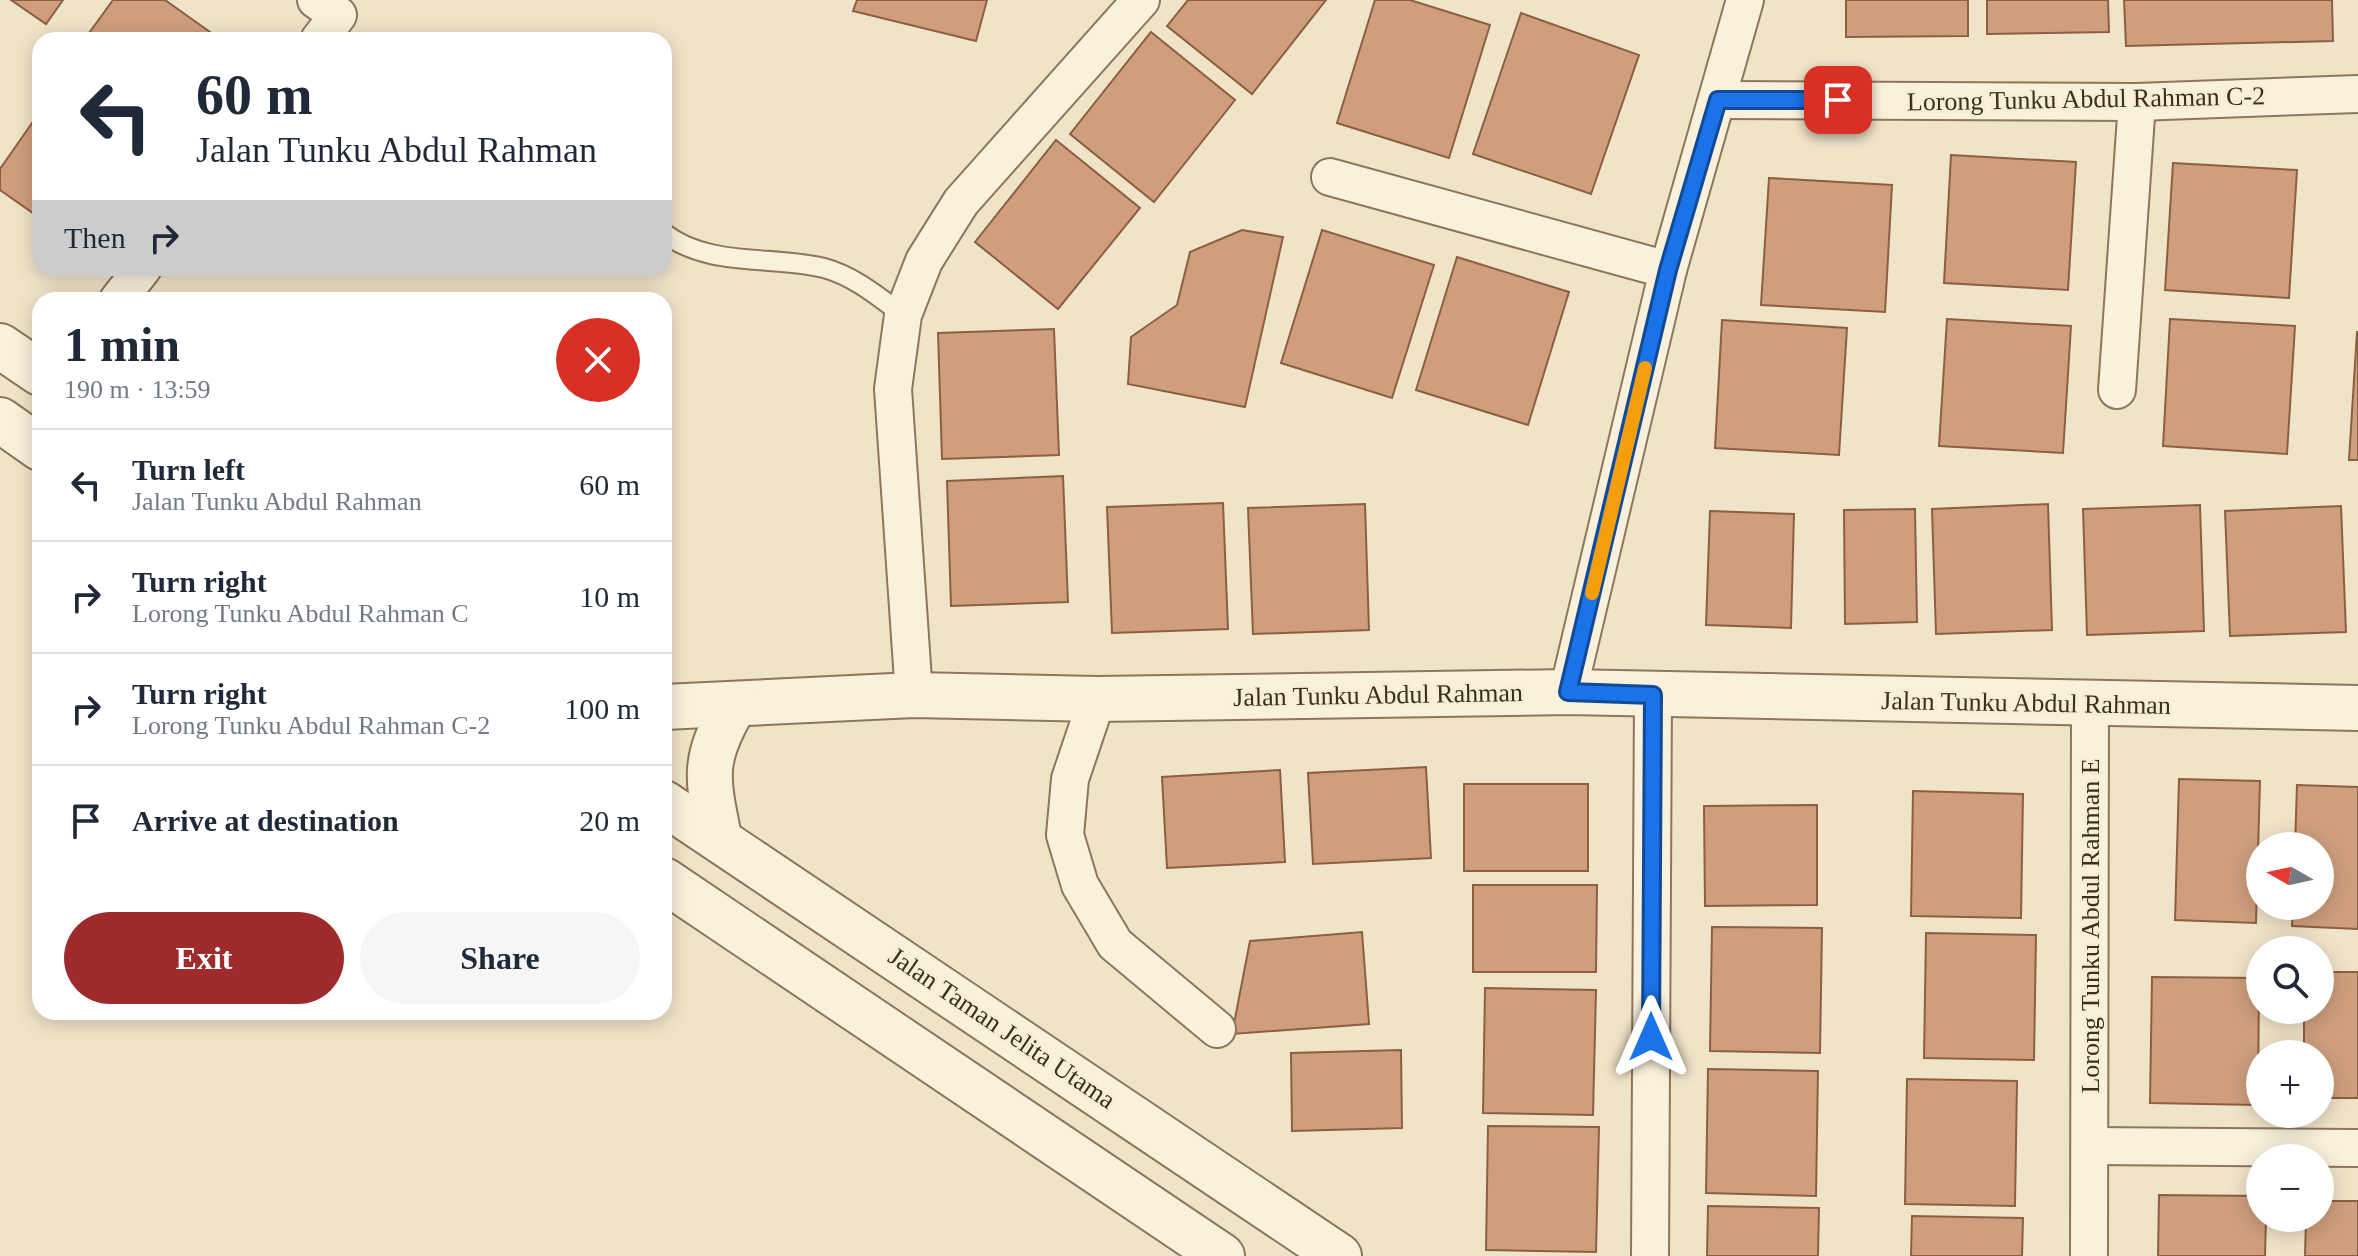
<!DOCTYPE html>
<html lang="en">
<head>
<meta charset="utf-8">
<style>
  :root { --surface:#fff; --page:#f6f6f7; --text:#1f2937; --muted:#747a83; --line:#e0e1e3; --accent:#9e2a2b }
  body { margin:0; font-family:Georgia,serif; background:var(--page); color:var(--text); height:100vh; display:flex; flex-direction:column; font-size:30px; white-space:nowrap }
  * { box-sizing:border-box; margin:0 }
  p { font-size:26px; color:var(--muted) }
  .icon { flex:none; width:44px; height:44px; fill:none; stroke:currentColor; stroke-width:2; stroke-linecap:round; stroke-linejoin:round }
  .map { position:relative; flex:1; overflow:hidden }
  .panel { position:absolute; left:32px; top:292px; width:640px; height:728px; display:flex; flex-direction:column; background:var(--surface); border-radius:24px; box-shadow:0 4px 20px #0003 }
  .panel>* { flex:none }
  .banner { position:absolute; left:32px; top:32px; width:640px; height:244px; border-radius:24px; box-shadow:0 4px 20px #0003; background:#fff; color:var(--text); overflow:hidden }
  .needle { width:52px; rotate:279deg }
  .fabs { position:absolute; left:2246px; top:832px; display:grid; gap:16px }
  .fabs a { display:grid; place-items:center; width:88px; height:88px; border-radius:50%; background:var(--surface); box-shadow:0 4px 20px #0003; font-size:40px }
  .pin { position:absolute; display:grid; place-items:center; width:68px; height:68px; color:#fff; margin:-34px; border-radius:16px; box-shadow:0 4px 12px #0006 }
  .me { position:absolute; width:88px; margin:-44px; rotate:0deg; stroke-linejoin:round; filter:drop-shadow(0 0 6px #0008) }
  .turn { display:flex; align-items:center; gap:28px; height:168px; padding:0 32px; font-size:36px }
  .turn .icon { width:104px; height:104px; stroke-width:2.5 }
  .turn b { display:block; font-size:56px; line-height:68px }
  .then { display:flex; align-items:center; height:76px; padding:0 32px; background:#0003; gap:16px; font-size:30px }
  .round { display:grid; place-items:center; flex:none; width:84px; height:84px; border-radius:42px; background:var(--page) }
  .head { display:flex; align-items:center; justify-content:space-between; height:136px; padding:0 32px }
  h1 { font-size:48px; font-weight:800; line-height:60px }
  .cta { display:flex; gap:16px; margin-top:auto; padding:16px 32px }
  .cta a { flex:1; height:92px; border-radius:48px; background:var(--accent); color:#fff; font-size:32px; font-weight:800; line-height:92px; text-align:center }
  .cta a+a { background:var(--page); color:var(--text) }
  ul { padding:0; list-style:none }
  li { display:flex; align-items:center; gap:24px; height:112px; padding:0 32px; border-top:2px solid var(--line) }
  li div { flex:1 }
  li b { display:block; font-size:30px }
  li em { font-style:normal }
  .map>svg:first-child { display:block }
</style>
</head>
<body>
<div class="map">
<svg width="2358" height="1256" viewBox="0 0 2358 1256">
  <rect width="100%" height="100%" fill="#f0e4c8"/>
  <!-- building -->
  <g fill="#cf9f7d" stroke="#8d5f41" stroke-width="2">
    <path d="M 11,0 L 63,0 L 46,24 Z"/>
    <path d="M 113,0 L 165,0 L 210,32 L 205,40 L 84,40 Z"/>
    <path d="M 857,0 L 987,0 L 976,41 L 853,11 Z"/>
    <path d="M 1188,0 L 1326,0 L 1252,94 L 1167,26 Z"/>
    <path d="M 1375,0 L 1410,0 L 1490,25 L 1449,158 L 1337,123 Z"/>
    <path d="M 1846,0 L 1968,0 L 1968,36 L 1846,37 Z"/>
    <path d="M 1987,0 L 2108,0 L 2109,32 L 1987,34 Z"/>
    <path d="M 2124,0 L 2332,0 L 2333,41 L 2126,46 Z"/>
    <path d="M 1521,13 L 1639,55 L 1591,194 L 1473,154 Z"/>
    <path d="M 1151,32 L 1235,100 L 1154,202 L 1070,134 Z"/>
    <path d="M 39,113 L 40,114 L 40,218 L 0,190 L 0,169 Z"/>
    <path d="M 1056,140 L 1140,208 L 1058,309 L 975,242 Z"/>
    <path d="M 1951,155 L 2076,162 L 2068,290 L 1944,283 Z"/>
    <path d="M 2173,163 L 2297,170 L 2289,298 L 2165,290 Z"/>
    <path d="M 1769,178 L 1892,185 L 1885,312 L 1761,305 Z"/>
    <path d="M 1242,230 L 1283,237 L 1245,407 L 1128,384 L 1131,337 L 1177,305 L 1190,252 Z"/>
    <path d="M 1322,230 L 1434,265 L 1392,398 L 1281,363 Z"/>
    <path d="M 1457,257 L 1569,292 L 1528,425 L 1416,390 Z"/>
    <path d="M 1947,319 L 2071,326 L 2063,453 L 1939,446 Z"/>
    <path d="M 2170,319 L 2295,326 L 2287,454 L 2163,446 Z"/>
    <path d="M 1722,320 L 1847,328 L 1839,455 L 1715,448 Z"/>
    <path d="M 1054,329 L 1059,455 L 942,459 L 938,333 Z"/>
    <path d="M 2357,332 L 2358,332 L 2358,460 L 2349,460 Z"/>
    <path d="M 1063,476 L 1068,602 L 951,606 L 947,481 Z"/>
    <path d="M 1223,503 L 1228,629 L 1112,633 L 1107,507 Z"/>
    <path d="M 1365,504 L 1369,630 L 1253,634 L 1248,508 Z"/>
    <path d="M 2048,504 L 2052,630 L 1936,634 L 1932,509 Z"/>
    <path d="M 2200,505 L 2204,631 L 2087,635 L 2083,509 Z"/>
    <path d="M 2341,506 L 2346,632 L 2230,636 L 2225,511 Z"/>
    <path d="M 1915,509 L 1917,622 L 1845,624 L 1844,510 Z"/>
    <path d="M 1710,511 L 1794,514 L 1791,628 L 1706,625 Z"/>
    <path d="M 1426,767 L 1431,858 L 1313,864 L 1308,773 Z"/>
    <path d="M 1280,770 L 1285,862 L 1167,868 L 1162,777 Z"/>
    <path d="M 2179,779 L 2260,781 L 2256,923 L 2175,920 Z"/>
    <rect x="1464" y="784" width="124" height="87"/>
    <path d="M 2297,785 L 2358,787 L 2358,929 L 2292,926 L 2293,906 L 2320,906 L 2320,846 L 2295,846 Z"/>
    <path d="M 1913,791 L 2023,794 L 2021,918 L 1911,916 Z"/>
    <path d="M 1817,805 L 1817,905 L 1705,906 L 1704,806 Z"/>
    <path d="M 1473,885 L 1597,885 L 1596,972 L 1473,972 Z"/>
    <path d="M 1712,927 L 1822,928 L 1820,1053 L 1710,1051 Z"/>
    <path d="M 1362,932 L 1369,1024 L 1232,1034 L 1250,941 Z"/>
    <path d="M 1926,933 L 2036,935 L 2034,1060 L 1924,1058 Z"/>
    <path d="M 2320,972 L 2358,972 L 2358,1098 L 2320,1098 L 2320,1054 L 2304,1054 L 2304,1010 L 2320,1010 Z"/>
    <path d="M 2152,977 L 2259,978 L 2258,1105 L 2150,1103 Z"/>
    <path d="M 1485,988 L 1596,990 L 1593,1115 L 1483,1113 Z"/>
    <path d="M 1401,1050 L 1402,1128 L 1292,1131 L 1291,1053 Z"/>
    <path d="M 1708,1069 L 1818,1071 L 1816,1196 L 1706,1193 Z"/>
    <path d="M 1907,1079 L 2017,1081 L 2015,1206 L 1905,1204 Z"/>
    <path d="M 1488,1126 L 1599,1127 L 1596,1252 L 1486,1250 Z"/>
    <path d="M 2159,1195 L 2260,1196 L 2260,1218 L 2266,1218 L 2265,1256 L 2158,1256 Z"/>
    <path d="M 2320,1201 L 2358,1201 L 2358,1256 L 2305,1256 L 2306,1218 L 2320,1218 Z"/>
    <path d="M 1708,1206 L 1819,1208 L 1818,1256 L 1707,1256 Z"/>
    <path d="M 1912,1216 L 2023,1218 L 2022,1256 L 1911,1256 Z"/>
  </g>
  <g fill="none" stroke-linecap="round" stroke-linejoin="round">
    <defs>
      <path id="service" d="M 664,233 C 709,268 772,255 824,268 C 854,276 879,297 903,315"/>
      <g id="minor">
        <path d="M 316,0 L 338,15 L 319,40"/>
        <path d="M 1718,100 L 2137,102 L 2358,94"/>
        <path d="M 1330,177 L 1668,270"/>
        <path d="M 118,300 L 143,268"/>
        <path d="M 2117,390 L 2137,102"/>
        <path d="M 1568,692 L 1668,270 L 1745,0"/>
        <path d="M 914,695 L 893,389 L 903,315 L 924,261 L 961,202 L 1141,0"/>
        <path d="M 1097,699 L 1070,779 L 1065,835 L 1080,885 L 1115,944 L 1217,1029"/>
        <path d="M 2090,1146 L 2358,1148"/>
        <path d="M 1650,1256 L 1653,695"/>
        <path d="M 2089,1256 L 2090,705"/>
      </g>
      <g id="tertiary">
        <path d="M 0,346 L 40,373"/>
        <path d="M 0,420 L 40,448"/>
        <path d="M 664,707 L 914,695 L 1097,699 L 1568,692 L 2358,708"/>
        <path d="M 664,803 L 1339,1256"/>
        <path d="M 719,837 C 707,778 702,760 734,706"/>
        <path d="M 664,880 L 1222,1256"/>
      </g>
    </defs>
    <!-- service casing -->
    <use href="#service" stroke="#8d765c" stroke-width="22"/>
    <!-- minor casing -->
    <use href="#minor" stroke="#8d765c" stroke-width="40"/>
    <!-- tertiary casing -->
    <use href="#tertiary" stroke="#8d765c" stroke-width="48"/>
    <!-- service -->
    <use href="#service" stroke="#faf1dc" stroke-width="18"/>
    <!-- minor -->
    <use href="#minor" stroke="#faf1dc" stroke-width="36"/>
    <!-- tertiary -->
    <use href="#tertiary" stroke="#faf1dc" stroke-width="44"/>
  </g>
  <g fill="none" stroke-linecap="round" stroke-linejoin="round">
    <defs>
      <path id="route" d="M 1651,1037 L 1653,695 L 1568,692 L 1668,270 L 1718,100 L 1838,100"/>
    </defs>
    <!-- route casing -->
    <use href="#route" stroke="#114b97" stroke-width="20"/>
    <!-- route -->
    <use href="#route" stroke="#1a73e8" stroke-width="14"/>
    <!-- slow -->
    <path stroke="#f59e0b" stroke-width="14" d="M 1592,593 L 1645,368"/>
  </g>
  <g text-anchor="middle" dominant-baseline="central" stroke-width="6" stroke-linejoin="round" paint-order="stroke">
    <!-- street labels -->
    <g font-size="26" fill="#3d2e20" stroke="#f7eed8">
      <text transform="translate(2086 99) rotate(-1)">Lorong Tunku Abdul Rahman C-2</text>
      <text transform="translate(1378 695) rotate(-1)">Jalan Tunku Abdul Rahman</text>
      <text transform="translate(2026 703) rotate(1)">Jalan Tunku Abdul Rahman</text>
      <text transform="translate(2090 926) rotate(-90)">Lorong Tunku Abdul Rahman E</text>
      <text transform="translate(1002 1028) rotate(34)">Jalan Taman Jelita Utama</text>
    </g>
  </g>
</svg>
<div class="fabs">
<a><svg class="needle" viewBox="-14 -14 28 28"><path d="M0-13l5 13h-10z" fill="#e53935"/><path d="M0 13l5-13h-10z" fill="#747a83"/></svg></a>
<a><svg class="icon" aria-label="search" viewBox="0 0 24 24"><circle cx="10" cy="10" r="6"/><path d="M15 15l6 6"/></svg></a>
<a>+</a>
<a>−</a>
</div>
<div class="pin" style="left:1838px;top:100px;background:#d93025"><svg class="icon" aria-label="arrive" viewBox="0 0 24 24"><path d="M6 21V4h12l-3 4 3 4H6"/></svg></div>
<svg class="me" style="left:1651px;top:1037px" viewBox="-20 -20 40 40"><path d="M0-17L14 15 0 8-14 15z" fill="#1a73e8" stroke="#fff" stroke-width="4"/></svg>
<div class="banner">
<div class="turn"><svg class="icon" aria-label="left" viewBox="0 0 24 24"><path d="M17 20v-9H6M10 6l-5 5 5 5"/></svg><div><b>60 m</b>Jalan Tunku Abdul Rahman</div></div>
<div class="then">Then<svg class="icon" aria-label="right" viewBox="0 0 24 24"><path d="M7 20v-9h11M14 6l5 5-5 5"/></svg></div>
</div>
<section class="panel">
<div class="head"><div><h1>1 min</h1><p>190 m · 13:59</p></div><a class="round" style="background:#d93025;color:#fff"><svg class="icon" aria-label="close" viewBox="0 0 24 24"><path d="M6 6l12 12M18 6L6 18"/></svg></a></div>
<ul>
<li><svg class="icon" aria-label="left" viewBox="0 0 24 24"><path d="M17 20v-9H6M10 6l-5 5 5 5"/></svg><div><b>Turn left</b><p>Jalan Tunku Abdul Rahman</p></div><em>60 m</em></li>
<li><svg class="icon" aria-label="right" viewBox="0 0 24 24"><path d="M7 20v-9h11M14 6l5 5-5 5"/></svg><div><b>Turn right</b><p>Lorong Tunku Abdul Rahman C</p></div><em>10 m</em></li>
<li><svg class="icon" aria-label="right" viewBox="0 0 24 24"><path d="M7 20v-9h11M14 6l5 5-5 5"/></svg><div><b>Turn right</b><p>Lorong Tunku Abdul Rahman C-2</p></div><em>100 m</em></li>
<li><svg class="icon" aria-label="arrive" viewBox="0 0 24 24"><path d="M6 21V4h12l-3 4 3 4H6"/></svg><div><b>Arrive at destination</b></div><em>20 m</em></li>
</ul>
<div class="cta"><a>Exit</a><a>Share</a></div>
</section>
</div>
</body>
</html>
